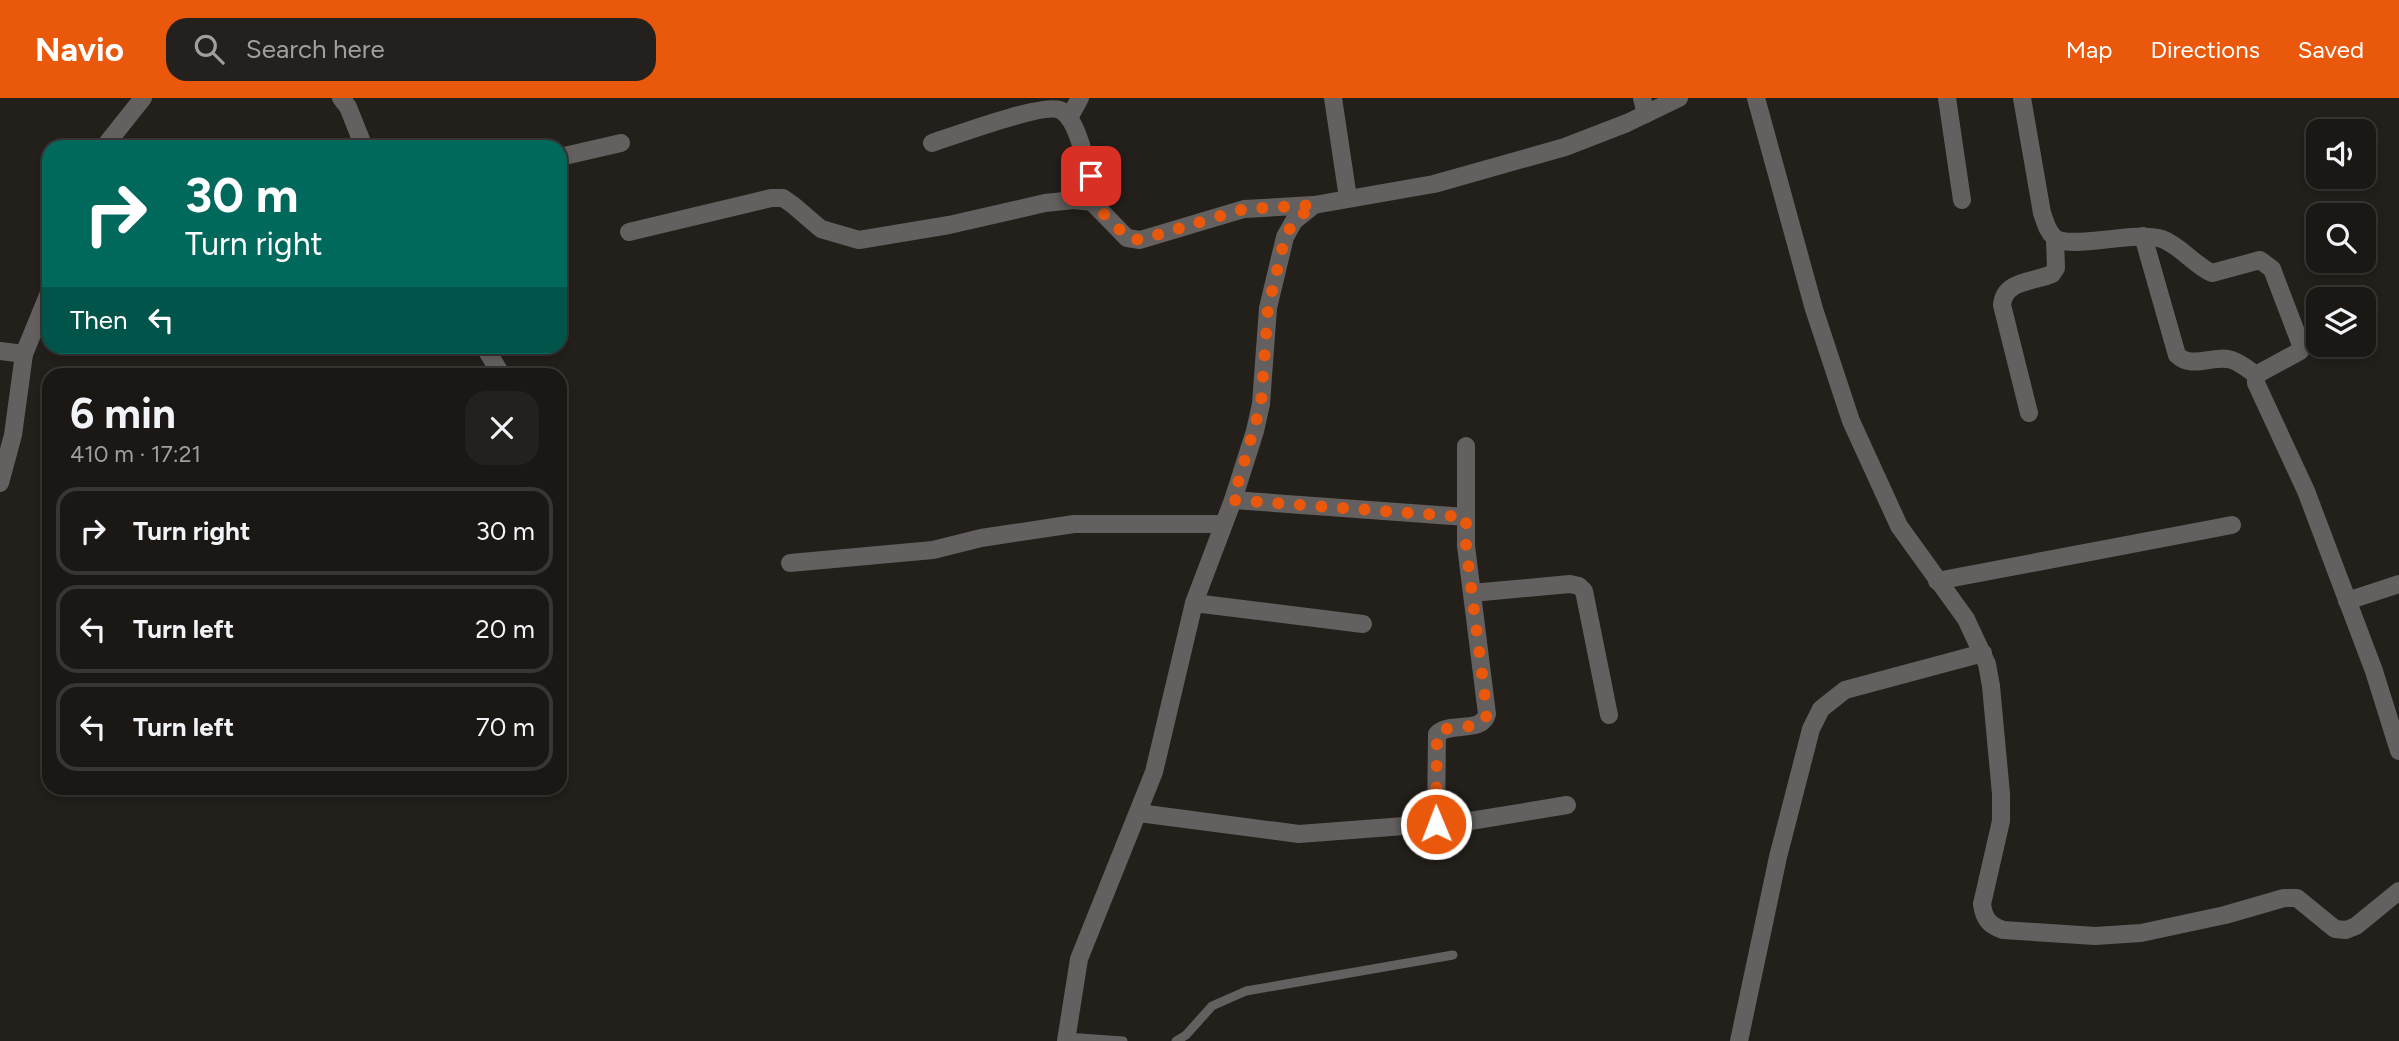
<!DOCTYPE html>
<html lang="en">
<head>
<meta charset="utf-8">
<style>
  :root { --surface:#1a1714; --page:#23201d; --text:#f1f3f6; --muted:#9f9fa0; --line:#383634; --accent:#ea580c }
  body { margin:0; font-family:Figtree,sans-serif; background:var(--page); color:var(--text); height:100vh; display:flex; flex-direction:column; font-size:26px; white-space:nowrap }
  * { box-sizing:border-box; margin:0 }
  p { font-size:23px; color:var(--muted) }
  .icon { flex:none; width:38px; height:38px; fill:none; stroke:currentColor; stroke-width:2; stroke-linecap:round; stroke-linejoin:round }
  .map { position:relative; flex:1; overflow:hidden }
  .details { position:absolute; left:42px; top:270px; width:525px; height:427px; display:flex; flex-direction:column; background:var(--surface); border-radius:21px; box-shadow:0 4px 10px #0003,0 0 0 2px var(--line) }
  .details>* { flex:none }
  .hud { position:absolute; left:42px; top:42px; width:525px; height:214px; border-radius:21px; box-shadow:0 4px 10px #0003,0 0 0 2px var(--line); background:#00695c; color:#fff; overflow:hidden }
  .controls { position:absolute; left:2306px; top:21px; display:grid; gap:14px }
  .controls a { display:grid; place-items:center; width:70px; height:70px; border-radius:14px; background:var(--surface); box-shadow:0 4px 10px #0003,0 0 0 2px var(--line); font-size:35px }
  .pin { position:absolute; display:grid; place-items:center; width:60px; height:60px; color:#fff; margin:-30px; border-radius:14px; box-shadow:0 4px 10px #0006 }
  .me { position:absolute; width:77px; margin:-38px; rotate:359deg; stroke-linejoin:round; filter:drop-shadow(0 0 5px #0008) }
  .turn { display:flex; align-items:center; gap:24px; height:147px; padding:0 28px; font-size:32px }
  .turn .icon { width:91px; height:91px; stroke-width:2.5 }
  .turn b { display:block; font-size:49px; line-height:60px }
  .then { display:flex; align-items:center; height:66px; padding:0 28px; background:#0003; gap:14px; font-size:26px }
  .round { display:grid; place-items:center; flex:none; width:74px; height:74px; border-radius:21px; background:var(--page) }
  .headline { display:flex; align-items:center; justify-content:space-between; height:119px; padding:0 28px }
  h1 { font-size:42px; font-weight:700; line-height:52px }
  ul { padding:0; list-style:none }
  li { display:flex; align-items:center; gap:21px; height:88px; margin:0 14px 10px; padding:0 14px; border:4px solid var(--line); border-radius:21px }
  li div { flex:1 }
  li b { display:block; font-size:26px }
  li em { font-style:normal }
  header { display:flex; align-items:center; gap:42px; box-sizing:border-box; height:98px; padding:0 35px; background:var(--accent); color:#fff }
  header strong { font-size:33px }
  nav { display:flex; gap:38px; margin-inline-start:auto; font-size:24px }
  .search { width:490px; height:63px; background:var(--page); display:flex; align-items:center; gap:18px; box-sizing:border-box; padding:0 24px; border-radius:21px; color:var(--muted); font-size:26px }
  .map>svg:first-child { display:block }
</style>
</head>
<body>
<header>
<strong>Navio</strong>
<div class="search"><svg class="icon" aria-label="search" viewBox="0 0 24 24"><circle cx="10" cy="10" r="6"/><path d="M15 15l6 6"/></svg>Search here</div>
<nav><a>Map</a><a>Directions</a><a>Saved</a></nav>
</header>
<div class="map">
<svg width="2399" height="943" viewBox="0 0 2399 943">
  <rect width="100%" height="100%" fill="#231f1b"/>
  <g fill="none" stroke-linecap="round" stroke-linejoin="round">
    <!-- service -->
    <g stroke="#63605f" stroke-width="9">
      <path d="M 1066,939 L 1123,943"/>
      <path d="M 1176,943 L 1186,937 L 1212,908 L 1246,893 L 1453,857"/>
    </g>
    <!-- minor -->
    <g stroke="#63605f" stroke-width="18">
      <path d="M 341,0 L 348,9 L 364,49"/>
      <path d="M 1333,0 L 1348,100"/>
      <path d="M 1642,0 L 1646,16"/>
      <path d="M 1756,0 L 1814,211 L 1851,323 L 1899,428 L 1966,521 L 1987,566 L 1991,588 L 2001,696 L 2001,723 L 1982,806 C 1984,821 1989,827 2003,832 L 2095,838 L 2141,835 L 2225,817 L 2284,800 L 2297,800 L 2335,831 L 2346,832 L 2356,828 L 2399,793"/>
      <path d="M 1947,0 L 1962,102"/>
      <path d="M 2022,0 L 2042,115 C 2045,123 2047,133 2054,139 C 2068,153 2135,132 2162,141 C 2181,148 2194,167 2212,175 L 2260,162 L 2272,171 L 2301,247 L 2300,253 L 2256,277 L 2256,285 L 2306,393 L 2374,573 L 2399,653"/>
      <path d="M 1069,20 L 1080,0"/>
      <path d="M 932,45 C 953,38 1047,3 1062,13 C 1080,24 1091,84 1092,104"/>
      <path d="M 560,59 L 621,45"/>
      <path d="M 629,134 L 771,100 L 783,100 L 793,107 L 821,131 L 859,142 L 949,127 L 1045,105 L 1074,102 L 1092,104 L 1127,140 L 1140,142 L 1244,111 L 1314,107"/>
      <path d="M 2143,138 L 2177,257 C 2192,272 2214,256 2232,262 C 2241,265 2249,272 2256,277"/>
      <path d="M 484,248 L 501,276"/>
      <path d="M 2029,315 L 2002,207 C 2004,182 2034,184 2052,176 L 2056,170 L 2055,141"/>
      <path d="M 1233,402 L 1466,419"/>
      <path d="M 790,465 L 933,452 L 981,440 L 1074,426 L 1223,426"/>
      <path d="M 1937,483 L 2232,427"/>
      <path d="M 1472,495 L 1570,486 L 1579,488 L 1584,493 L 1609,617"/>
      <path d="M 2347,503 L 2399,486"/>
      <path d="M 1194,505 L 1363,526"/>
      <path d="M 1139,715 L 1299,736 L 1470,723 L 1567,707"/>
      <path d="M 1436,726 L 1437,636 C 1450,623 1482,636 1487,616 L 1466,448 L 1466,348"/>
      <path d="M 1739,943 L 1778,759 L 1811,631 L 1821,611 L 1845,592 L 1983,555"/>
    </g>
    <!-- tertiary -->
    <g stroke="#63605f" stroke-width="18">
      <path d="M 104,49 L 143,0"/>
      <path d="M 0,253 L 24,256 L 49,195"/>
      <path d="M 0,385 L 13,337 L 24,256"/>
      <path d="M 1066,943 L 1079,861 L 1154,674 L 1194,505 L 1233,402 L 1255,333 L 1261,306 L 1268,210 L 1285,139 L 1294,123 L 1314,107 L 1434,86 L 1565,49 L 1627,25 L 1679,0"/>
    </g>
  </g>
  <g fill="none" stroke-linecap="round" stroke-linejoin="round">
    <!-- route -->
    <path stroke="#ea580c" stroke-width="12" stroke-dasharray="0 21.6" d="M 1091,78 L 1092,104 L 1128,140 L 1140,142 L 1244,111 L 1314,107 L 1294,123 L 1285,139 L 1268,210 L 1261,306 L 1233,402 L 1466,419 L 1466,448 L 1487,616 C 1482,636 1450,623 1437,636 L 1436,726"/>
  </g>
</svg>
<div class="controls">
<a><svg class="icon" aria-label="sound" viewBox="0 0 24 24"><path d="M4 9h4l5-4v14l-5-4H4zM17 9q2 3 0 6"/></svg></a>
<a><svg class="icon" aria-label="search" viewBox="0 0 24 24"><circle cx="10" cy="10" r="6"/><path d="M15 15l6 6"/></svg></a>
<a><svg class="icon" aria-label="layers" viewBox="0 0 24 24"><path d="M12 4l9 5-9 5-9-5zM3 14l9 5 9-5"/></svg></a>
</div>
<div class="pin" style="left:1091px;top:78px;background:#d93025"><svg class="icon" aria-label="arrive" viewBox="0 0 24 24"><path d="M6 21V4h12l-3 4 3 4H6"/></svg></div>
<svg class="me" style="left:1436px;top:726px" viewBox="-20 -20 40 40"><circle r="17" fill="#ea580c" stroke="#fff" stroke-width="3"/><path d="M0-11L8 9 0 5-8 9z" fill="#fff"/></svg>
<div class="hud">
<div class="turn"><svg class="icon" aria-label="right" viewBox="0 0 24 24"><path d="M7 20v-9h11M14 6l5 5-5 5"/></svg><div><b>30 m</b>Turn right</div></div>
<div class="then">Then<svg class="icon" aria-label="left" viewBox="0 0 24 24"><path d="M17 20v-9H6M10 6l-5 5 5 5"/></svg></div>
</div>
<section class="details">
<div class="headline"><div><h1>6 min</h1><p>410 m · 17:21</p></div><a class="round"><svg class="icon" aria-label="close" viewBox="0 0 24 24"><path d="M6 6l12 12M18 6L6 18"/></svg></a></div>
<ul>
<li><svg class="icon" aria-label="right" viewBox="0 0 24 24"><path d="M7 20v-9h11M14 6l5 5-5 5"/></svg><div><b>Turn right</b></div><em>30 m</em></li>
<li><svg class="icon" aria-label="left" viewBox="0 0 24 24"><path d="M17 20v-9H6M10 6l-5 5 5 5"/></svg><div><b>Turn left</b></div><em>20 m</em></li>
<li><svg class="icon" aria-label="left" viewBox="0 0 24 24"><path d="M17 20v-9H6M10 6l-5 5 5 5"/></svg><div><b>Turn left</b></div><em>70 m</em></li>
</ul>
</section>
</div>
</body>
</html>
